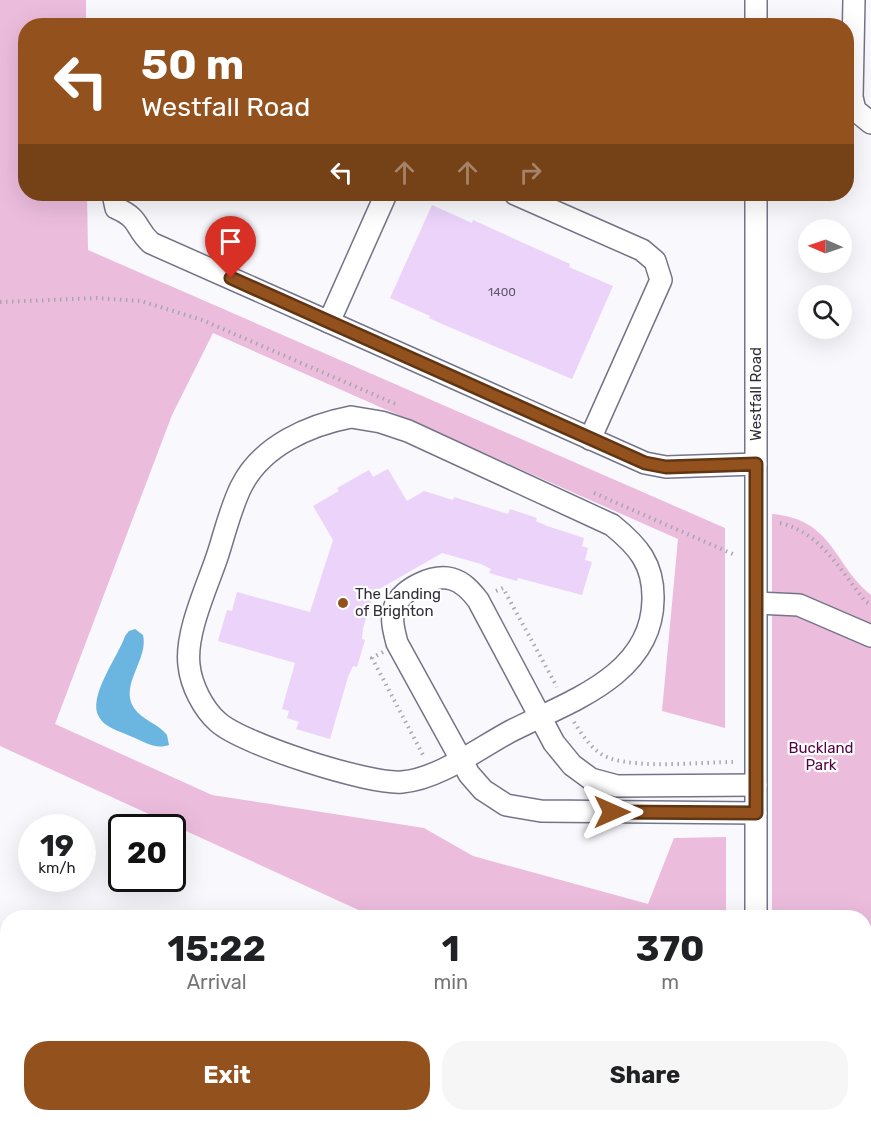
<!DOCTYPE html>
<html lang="en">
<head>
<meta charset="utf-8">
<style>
  :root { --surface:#fff; --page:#f6f6f6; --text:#202124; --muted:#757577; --accent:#93521d }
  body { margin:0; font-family:Rubik,sans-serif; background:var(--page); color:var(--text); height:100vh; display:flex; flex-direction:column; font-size:22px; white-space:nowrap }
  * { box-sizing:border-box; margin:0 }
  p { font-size:20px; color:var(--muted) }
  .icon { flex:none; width:33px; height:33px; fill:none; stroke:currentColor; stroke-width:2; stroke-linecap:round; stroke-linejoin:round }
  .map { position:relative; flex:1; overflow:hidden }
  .panel { position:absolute; left:0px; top:910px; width:872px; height:212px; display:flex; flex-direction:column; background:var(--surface); border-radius:24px 24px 0 0; box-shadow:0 6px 24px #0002 }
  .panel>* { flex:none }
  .top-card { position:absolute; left:18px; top:18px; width:836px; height:183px; border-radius:24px; box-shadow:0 6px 24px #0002; background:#93521d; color:#fff; overflow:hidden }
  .needle { width:39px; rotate:272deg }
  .tools { position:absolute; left:798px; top:219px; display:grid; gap:12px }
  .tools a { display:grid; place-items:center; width:54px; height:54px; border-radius:50%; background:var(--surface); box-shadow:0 6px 24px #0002; font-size:30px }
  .speed { position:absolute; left:18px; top:814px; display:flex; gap:12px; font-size:30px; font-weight:700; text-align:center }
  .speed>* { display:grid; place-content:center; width:78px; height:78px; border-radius:50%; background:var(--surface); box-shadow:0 6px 24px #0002; line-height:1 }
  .speed small { font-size:15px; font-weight:400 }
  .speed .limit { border:3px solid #111; border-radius:9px; background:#fff; color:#111 }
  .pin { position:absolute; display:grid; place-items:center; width:51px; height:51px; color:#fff; margin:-62px -26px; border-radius:50% 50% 50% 0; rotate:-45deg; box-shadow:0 0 6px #0007 }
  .pin .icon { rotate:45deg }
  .me { position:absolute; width:66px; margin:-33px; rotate:90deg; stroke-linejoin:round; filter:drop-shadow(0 0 4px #0008) }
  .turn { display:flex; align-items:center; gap:21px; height:126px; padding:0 24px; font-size:27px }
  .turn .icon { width:78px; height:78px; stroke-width:2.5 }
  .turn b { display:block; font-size:42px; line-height:51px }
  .lanes { display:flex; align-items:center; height:57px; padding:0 24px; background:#0003; justify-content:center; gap:30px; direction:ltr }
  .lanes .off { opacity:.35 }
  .eta { display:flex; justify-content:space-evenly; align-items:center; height:102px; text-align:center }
  .eta b { font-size:36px; font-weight:700; line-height:42px }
  .cta { display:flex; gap:12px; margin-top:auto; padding:12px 24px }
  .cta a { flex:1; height:69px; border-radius:24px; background:var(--accent); color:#fff; font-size:24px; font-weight:700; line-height:69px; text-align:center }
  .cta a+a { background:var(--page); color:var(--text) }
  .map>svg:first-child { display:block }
</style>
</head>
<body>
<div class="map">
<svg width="871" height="1121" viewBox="0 0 871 1121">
  <rect width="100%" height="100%" fill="#f8f8fd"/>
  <!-- green -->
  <g fill="#ecbcdd">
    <path d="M 0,0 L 86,0 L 86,25 L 26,26 L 26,194 L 87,194 L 88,250 L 725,528 L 725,728 L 662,711 L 678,539 L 213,333 L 172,415 L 55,724 L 212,795 L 424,828 L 473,856 L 648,904 L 674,838 L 726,837 L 726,918 L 376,918 L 0,746 Z"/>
    <path d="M 772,514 C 833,519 833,564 871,595 L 871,1121 L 772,1121 L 772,1115 L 864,1114 L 864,918 L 772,918 Z"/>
  </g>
  <!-- water -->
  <path fill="#6bb6e0" d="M 135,629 L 143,635 C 149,659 119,685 134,708 C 142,720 159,724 167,735 L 169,745 C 155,750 143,741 130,736 C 120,731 105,728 99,717 C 87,697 118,657 125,636 L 129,631 Z"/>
  <!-- building -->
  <g fill="#ebd3fa">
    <path d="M 432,205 L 472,223 L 473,220 L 570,264 L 569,267 L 613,286 L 572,379 L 442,324 L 429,318 L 430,316 L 390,298 Z"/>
    <path d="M 388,469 L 407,501 L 424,491 L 453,500 L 454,497 L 508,514 L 510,509 L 537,518 L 536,521 L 547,526 L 584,538 L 582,546 L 588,548 L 585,560 L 592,562 L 582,595 L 518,578 L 517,581 L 489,573 L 491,569 L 481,564 L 442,553 L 374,592 L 363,628 L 362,639 L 365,640 L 357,667 L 353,666 L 348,677 L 330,739 L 296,729 L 299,722 L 287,718 L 289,711 L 282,709 L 295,663 L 218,641 L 227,610 L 232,611 L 237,592 L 310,612 L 333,540 L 313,506 L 339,491 L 337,488 L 369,470 L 373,477 Z"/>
  </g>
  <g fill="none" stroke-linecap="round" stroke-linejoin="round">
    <defs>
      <g id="minor">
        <path d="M 756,0 L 756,26"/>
        <path d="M 854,0 L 852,97 L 855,110 L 871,123"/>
        <path d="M 113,194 L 116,208 C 141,219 134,227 151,243 L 329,322"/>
        <path d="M 386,194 L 329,322 L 645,463 L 666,467 L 756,464"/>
        <path d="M 515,194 L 642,250 L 655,261 L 661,280 L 590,439"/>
        <path d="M 756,194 L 756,918"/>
        <path d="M 351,417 L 381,422 L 408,431 L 612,525 C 638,546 654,564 653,600 C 652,676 568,702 511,731 C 479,748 439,779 402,782 C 370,785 242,744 218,722 C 203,709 191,685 189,665 C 185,632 208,585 218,554 C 225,532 231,507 241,487 C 261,446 309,425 351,417 Z"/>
        <path d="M 757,603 L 799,605 L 871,636"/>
        <path d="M 756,813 L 541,811 L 506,805 L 483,790 L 469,774 L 397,643 C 394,631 390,618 395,606 C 404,588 433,574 452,579 C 463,582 471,591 478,600 L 554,743 L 572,765 L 591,779 L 617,786 L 756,785"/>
        <path d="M 0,951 L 8,950"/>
        <path d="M 403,1114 L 417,1121"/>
        <path d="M 757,1114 L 757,1121"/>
      </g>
    </defs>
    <!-- minor casing -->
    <use href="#minor" stroke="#747489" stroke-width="24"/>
    <!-- path -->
    <g stroke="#a7a7ad" stroke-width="4" stroke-dasharray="1.5 4.5" stroke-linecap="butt">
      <path d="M 0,302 L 96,298 L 141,301 L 202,320 L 398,405"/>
      <path d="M 594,493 L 735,555"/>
      <path d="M 780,523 C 820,532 841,571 865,601 L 871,605"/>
      <path d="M 496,591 L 503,588 L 557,687"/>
      <path d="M 383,652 L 372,658 L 423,755"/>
      <path d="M 574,722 C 583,736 593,752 609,758 C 641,769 699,762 735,762"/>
      <path d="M 864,1082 L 871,1082"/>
      <path d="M 810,1121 L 811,1114"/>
    </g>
    <!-- minor -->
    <use href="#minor" stroke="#fff" stroke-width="21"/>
  </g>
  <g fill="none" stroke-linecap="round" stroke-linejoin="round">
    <defs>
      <path id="route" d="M 231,278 L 645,463 L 666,467 L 756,464 L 756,813 L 612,812"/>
    </defs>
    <!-- route casing -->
    <use href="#route" stroke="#603513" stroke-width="15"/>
    <!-- route -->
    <use href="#route" stroke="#93521d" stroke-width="10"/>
  </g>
  <!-- markers -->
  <circle fill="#93521d" stroke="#fff" stroke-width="2" cx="343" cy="603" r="6"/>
  <g text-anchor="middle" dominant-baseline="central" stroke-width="4.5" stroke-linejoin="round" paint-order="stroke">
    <!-- number labels -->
    <g font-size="12" fill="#5e5868">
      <text x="502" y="292">1400</text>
    </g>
    <!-- street labels -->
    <g font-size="15" fill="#2f2f38" stroke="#fff">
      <text transform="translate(756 394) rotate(-90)">Westfall Road</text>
    </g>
    <!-- poi labels -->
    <g font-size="15" fill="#2f2f38" stroke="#fff" text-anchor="start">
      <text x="355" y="594">The Landing<tspan x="355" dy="17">of Brighton</tspan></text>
    </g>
    <!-- park labels -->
    <g font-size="15" fill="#510443" stroke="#fff">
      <text x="821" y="748">Buckland<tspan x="821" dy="17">Park</tspan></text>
    </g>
  </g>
</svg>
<div class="tools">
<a><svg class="needle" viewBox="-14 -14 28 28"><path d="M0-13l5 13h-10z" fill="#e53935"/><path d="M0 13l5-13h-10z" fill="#757577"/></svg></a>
<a><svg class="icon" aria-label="search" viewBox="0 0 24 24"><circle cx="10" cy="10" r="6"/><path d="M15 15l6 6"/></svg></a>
</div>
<div class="speed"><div>19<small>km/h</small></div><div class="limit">20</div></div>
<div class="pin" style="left:231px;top:278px;background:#d93025"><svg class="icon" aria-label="arrive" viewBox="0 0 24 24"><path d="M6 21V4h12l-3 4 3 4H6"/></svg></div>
<svg class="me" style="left:612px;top:812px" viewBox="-20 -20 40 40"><path d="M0-17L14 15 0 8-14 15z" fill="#93521d" stroke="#fff" stroke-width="4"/></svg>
<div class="top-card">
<div class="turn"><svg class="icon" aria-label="left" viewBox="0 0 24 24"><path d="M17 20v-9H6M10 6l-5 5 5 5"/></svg><div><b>50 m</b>Westfall Road</div></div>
<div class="lanes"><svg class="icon" aria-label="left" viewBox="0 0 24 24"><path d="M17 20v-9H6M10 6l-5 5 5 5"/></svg><svg class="icon off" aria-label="ahead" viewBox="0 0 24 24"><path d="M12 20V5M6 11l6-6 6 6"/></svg><svg class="icon off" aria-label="ahead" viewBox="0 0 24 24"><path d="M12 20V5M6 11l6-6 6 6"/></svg><svg class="icon off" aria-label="right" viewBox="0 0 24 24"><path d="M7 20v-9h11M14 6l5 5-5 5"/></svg></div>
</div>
<section class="panel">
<div class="eta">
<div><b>15:22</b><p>Arrival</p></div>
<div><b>1</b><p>min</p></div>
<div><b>370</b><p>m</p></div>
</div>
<div class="cta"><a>Exit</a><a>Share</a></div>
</section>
</div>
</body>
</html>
